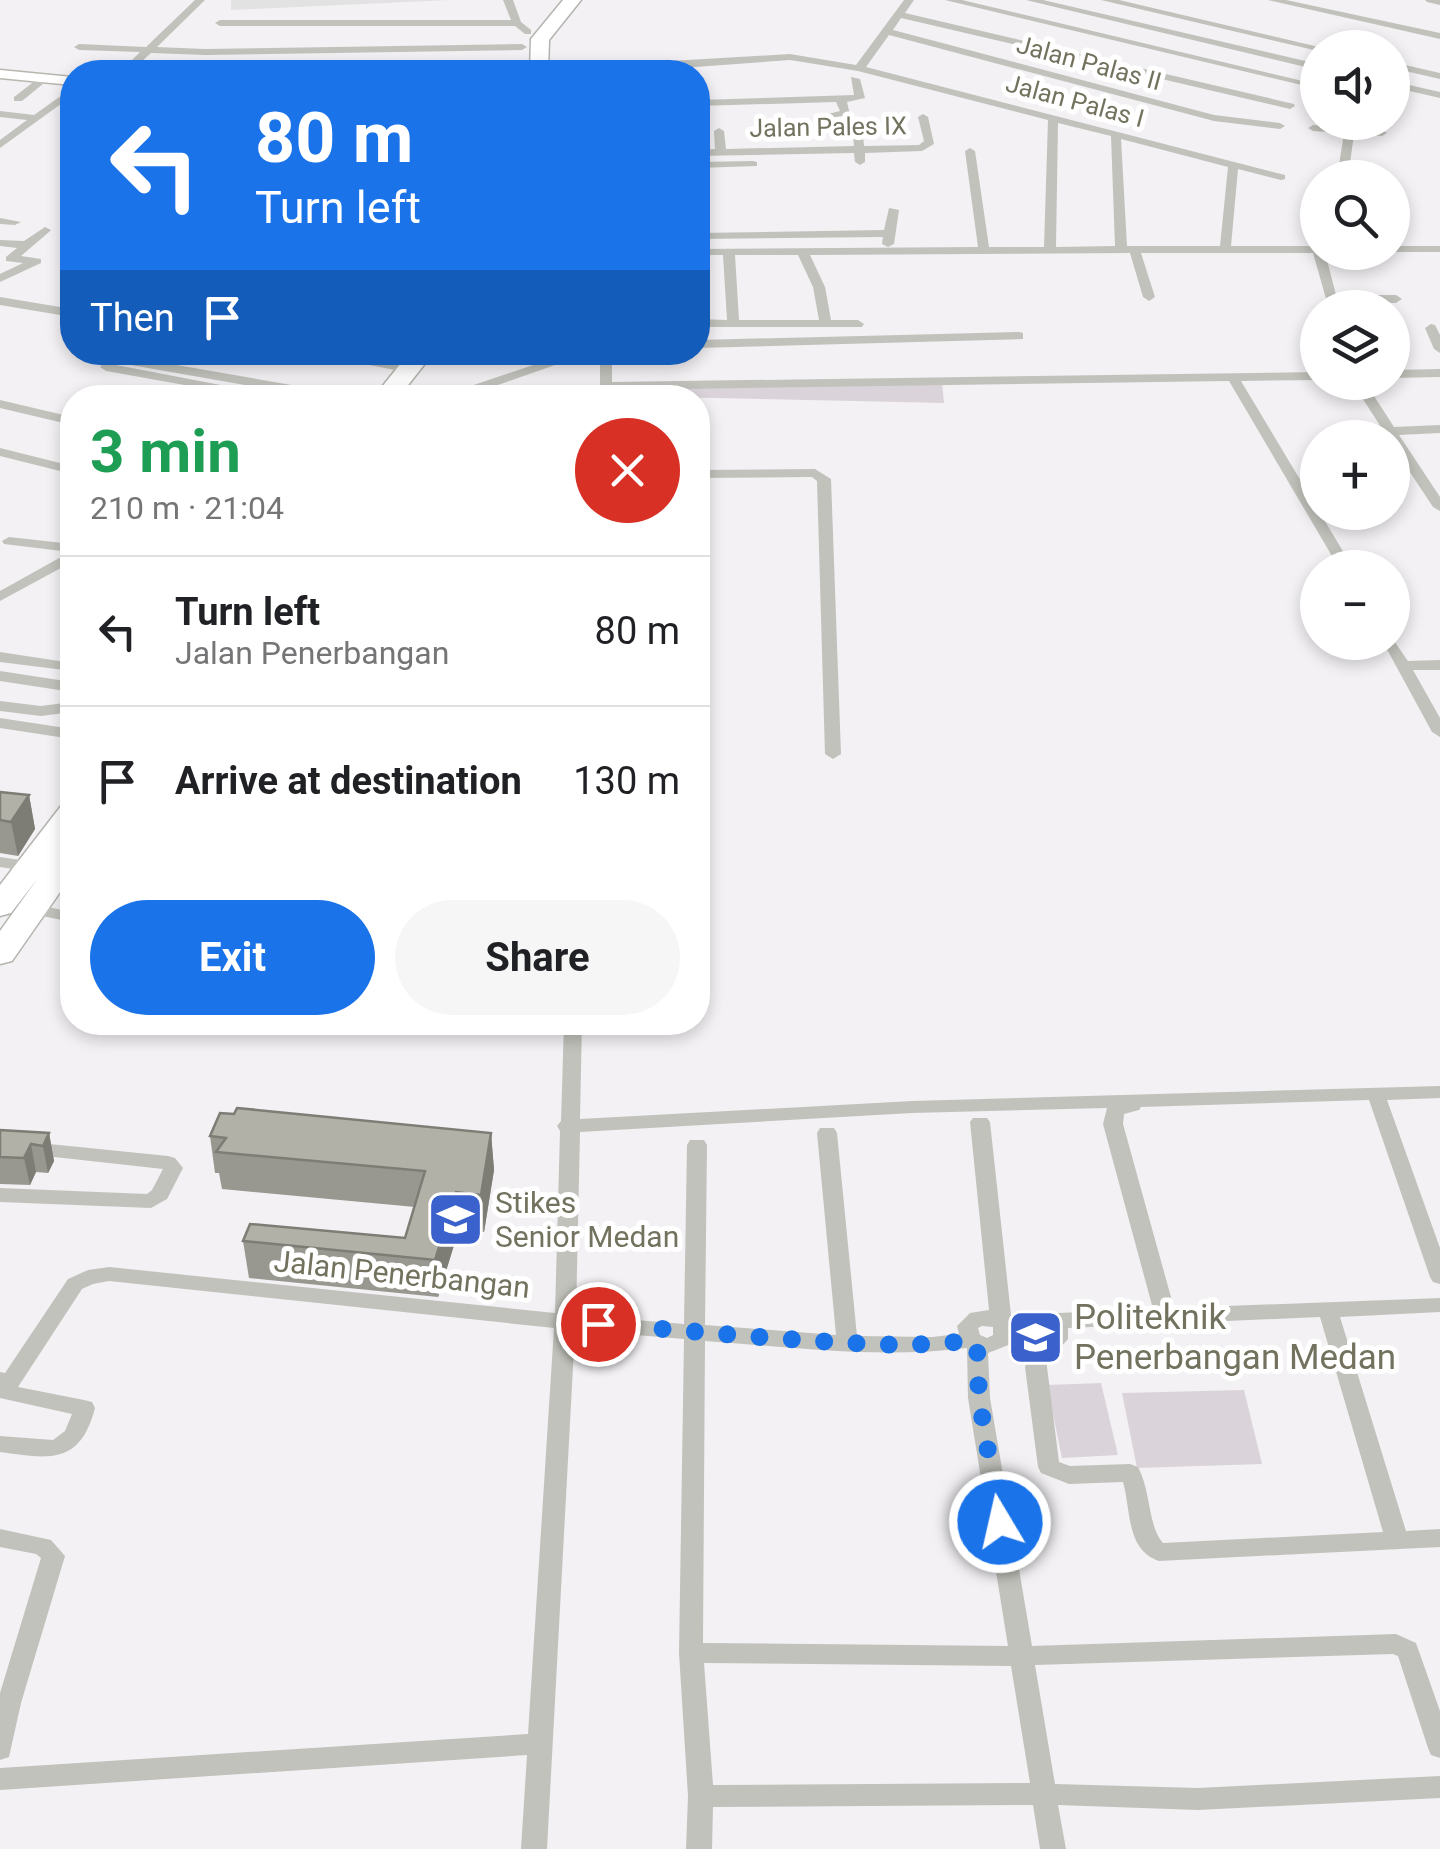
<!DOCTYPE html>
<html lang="en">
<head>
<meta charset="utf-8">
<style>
  :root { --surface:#fff; --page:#f6f6f6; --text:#202124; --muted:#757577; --line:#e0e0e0; --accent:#1a73e8 }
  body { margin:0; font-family:Roboto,sans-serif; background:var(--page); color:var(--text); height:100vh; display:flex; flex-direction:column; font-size:38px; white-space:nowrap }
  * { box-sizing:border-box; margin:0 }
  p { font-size:32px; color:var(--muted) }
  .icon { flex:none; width:55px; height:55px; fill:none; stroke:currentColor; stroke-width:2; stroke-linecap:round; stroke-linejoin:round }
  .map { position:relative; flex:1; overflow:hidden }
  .sheet { position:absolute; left:60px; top:385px; width:650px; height:650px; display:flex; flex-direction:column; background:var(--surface); border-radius:40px; box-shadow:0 5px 15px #0003 }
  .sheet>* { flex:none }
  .hud { position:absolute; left:60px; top:60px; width:650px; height:305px; border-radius:40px; box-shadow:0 5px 15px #0003; background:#1a73e8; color:#fff; overflow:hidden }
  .buttons { position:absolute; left:1300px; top:30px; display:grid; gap:20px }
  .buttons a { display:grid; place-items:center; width:110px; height:110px; border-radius:50%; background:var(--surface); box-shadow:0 5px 15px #0003; font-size:50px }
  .pin { position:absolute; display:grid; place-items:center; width:85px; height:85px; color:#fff; margin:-42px; border:5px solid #fff; border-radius:50%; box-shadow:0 2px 10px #0007 }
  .me { position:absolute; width:110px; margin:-55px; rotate:351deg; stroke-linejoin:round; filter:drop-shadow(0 0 8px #0008) }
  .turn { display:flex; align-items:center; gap:35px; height:210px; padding:0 30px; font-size:45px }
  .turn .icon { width:130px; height:130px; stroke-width:2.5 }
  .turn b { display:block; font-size:70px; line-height:85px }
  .then { display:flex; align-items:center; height:95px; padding:0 30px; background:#0003; gap:20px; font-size:38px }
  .round { display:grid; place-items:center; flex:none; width:105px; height:105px; border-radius:52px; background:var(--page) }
  .summary { display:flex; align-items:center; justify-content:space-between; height:170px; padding:0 30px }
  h1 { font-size:60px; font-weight:700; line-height:75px; color:#1e9e55 }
  .button { display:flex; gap:20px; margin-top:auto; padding:20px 30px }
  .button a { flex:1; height:115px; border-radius:60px; background:var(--accent); color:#fff; font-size:40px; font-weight:700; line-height:115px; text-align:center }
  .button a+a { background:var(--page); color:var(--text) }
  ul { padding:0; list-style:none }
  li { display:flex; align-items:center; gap:30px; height:150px; padding:0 30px; border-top:2px solid var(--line) }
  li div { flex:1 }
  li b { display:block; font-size:38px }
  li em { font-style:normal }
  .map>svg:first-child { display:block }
</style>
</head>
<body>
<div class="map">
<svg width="1440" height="1849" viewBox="0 0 1440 1849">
  <rect width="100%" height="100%" fill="#f3f1f4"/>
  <!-- built -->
  <path fill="#e3e2e2" d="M 231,0 L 450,0 L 231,10 Z"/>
  <!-- green -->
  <g fill="#dbd3da">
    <path d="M 942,382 L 944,403 L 666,397 L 665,388 Z"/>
    <path d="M 1101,1383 L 1118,1455 L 1062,1458 L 1047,1385 Z"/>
    <path d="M 1244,1390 L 1262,1464 L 1137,1468 L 1122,1393 Z"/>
  </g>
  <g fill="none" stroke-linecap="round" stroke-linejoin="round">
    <defs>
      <path id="secondary" d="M 0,70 L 72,77 L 72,85 L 0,78 Z"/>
      <g id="highway">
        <path d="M 563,0 L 581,0 L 549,40 L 548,72 L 530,72 L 531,39 Z"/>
        <path d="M 410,352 L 434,352 L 398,398 L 373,398 Z"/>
        <path d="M 72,804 L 72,833 L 63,846 L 72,844 L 72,875 L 12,961 L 0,964 L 0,931 L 38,878 L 11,913 L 0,916 L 0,885 L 61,806 Z"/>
      </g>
    </defs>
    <!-- secondary casing -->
    <use href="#secondary" stroke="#b7b7af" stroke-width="3"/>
    <!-- highway casing -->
    <use href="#highway" stroke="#b4b4ae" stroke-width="3"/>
    <!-- street -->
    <g fill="#c2c2bc" fill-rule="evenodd">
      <path d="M 195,0 L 205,0 L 157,47 L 205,49 L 522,44 L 527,47 L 522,50 L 205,55 L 151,53 L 130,72 L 120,72 L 140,52 L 79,50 L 74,47 L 79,44 L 146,47 Z"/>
      <path d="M 503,0 L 513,0 L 521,22 L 531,30 L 531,34 L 525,34 L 515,26 L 220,26 L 215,23 L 220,20 L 511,20 Z"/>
      <path d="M 904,0 L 914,0 L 905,13 L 1294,104 L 1295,106 L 1290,109 L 901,18 L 893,30 L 1214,115 L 1280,123 L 1285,126 L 1280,129 L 1214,121 L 889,35 L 866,67 L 1285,175 L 1285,179 L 1281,180 L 1238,169 L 1231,246 L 1318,246 L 1318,252 L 1325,252 L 1336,295 L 1396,295 L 1402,299 L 1396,303 L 1327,302 L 1313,253 L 1141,253 L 1155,297 L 1149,301 L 1143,297 L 1130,253 L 810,255 L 825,287 L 831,320 L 858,320 L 864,324 L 862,327 L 698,327 L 698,319 L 727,320 L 723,255 L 698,255 L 698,249 L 978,247 L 965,151 L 970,148 L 975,151 L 989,247 L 1044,247 L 1048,120 L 858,71 L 790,60 L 627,72 L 670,61 L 790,54 L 856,65 ZM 1058,123 L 1111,136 L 1115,246 L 1056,247 ZM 1121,139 L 1228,167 L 1220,246 L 1127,246 ZM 735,255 L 798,255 L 813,287 L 819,320 L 739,320 Z"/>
      <path d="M 945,0 L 962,0 L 1311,83 L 1306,86 Z"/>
      <path d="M 1026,0 L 1043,0 L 1318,64 L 1318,70 Z"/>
      <path d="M 1101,0 L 1119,0 L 1323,48 L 1318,48 L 1318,51 Z"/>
      <path d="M 1268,0 L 1286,0 L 1440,33 L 1440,39 Z"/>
      <path d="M 1425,0 L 1440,0 L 1440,5 L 1427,2 Z"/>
      <path d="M 1392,62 L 1440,73 L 1440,79 L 1392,68 Z"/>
      <path d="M 40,77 L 49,79 L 22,101 L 14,101 L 14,97 Z"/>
      <path d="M 851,77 L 860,79 L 865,98 L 847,102 L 850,115 L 828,118 L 828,114 L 840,111 L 836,102 L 698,106 L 698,100 L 854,95 Z"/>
      <path d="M 1392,81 L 1440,92 L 1440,98 L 1392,87 Z"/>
      <path d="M 72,88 L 72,96 L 0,148 L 0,140 L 27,120 L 0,117 L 0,111 L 34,115 Z"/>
      <path d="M 1314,107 L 1318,107 L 1318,113 L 1309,110 Z"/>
      <path d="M 923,114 L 928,117 L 934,144 L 922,151 L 865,153 L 865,162 L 860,165 L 855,162 L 854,153 L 698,156 L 698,150 L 715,149 L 714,131 L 719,128 L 724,131 L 726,149 L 854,146 L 853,134 L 858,131 L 863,134 L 864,146 L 919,145 L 924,141 L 918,117 Z"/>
      <path d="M 1346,122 L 1356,122 L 1355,128 L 1382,130 L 1387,133 L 1382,136 L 1354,134 L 1348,178 L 1337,178 L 1344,133 L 1313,131 L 1308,128 L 1313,125 L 1345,127 Z"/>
      <path d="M 753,161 L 757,162 L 757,166 L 698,168 L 698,162 Z"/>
      <path d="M 889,208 L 899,210 L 894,244 L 888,247 L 882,244 L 883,237 L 698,239 L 698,233 L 884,230 Z"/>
      <path d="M 0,218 L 21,222 L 15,225 L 0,224 Z"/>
      <path d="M 45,227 L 51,230 L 49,232 L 21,256 L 41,259 L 41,263 L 0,282 L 0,274 L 23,263 L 6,261 L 6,257 L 17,248 L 0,246 L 0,240 L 24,241 Z"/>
      <rect x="1392" y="246" width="48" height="6"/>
      <path d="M 0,297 L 72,309 L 72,317 L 0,305 Z"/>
      <path d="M 1431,324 L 1435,325 L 1440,335 L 1440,353 L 1434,349 L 1425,328 Z"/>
      <path d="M 1019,332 L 1023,333 L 1023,339 L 698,348 L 698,340 Z"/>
      <path d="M 304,352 L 335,352 L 410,365 L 416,369 L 410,373 Z"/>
      <path d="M 572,352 L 592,352 L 461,398 L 409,396 L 403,392 L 409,388 L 459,390 Z"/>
      <path d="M 600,352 L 612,352 L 612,382 L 1318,372 L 1318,380 L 1241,381 L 1353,568 L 1339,568 L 1229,381 L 612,390 L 612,398 L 600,398 Z"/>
      <path d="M 125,356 L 320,390 L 363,394 L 369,398 L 318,398 L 125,364 L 116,365 L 289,398 L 258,398 L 106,371 L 100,367 L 107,359 Z"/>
      <path d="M 1440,369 L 1440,377 L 1392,378 L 1392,370 Z"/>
      <path d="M 1352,382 L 1365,382 L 1394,427 L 1440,425 L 1440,433 L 1399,435 L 1440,497 L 1440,511 L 1433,507 L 1392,445 L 1392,438 L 1388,438 Z"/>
      <path d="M 0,400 L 72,417 L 72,425 L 0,408 Z"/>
      <path d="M 0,448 L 72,466 L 72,474 L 0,456 Z"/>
      <path d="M 815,469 L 831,479 L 841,754 L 833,759 L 825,754 L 817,481 L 812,477 L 698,478 L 698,470 Z"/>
      <path d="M 9,537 L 72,544 L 72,562 L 0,601 L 0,591 L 70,552 L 4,544 L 2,541 Z"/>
      <path d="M 1392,638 L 1408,661 L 1440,660 L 1440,670 L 1413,670 L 1440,718 L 1440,737 L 1432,732 L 1383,642 L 1392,642 Z"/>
      <path d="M 0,652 L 72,663 L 72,671 L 0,662 Z"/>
      <path d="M 0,671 L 72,682 L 72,692 L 0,681 Z"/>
      <path d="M 0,701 L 41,706 L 72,702 L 72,712 L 41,716 L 0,711 Z"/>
      <path d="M 0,718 L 72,729 L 72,739 L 0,728 Z"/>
      <path d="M 0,857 L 33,862 L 41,867 L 33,872 L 0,867 Z"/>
      <path d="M 33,904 L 72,912 L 72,922 L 27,913 L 24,909 L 27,905 Z"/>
      <path d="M 564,1022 L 582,1022 L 580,1119 L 912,1101 L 1440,1086 L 1440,1098 L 1387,1100 L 1440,1248 L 1440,1284 L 1433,1282 L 1430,1277 L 1369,1100 L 1141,1107 L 1139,1110 L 1124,1114 L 1123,1124 L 1174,1308 L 1440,1298 L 1440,1312 L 1340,1317 L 1406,1531 L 1440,1529 L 1440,1547 L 1159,1561 C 1126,1550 1131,1510 1123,1482 L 1069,1484 L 1041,1473 L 1038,1467 L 1025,1367 L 1029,1353 L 1046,1337 L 1046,1329 L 1014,1330 L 1011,1344 L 988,1353 L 990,1398 L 1032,1646 L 1396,1634 L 1416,1643 L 1440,1711 L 1440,1758 L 1431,1755 L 1428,1748 L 1398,1656 L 1393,1654 L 1035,1665 L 1055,1784 L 1198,1788 L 1440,1776 L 1440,1798 L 1198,1810 L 1058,1805 L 1066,1849 L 1040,1849 L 1033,1805 L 713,1807 L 712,1849 L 686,1849 L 688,1796 L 679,1653 L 684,1339 L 575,1330 L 547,1849 L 521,1849 L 527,1755 L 0,1790 L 0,1768 L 528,1734 L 554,1328 L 109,1281 L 93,1284 L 82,1289 L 18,1387 L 84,1400 L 92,1402 L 95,1408 C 80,1465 50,1459 0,1452 L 0,1436 L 53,1440 L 65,1431 L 72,1414 L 0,1398 L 0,1372 L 5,1373 L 68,1279 L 88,1270 L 109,1267 L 555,1313 L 560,1131 L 557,1126 L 561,1121 ZM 1107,1108 L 1103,1124 L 1153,1309 L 1011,1315 L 990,1122 L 987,1118 L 973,1118 L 970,1122 L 989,1310 L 970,1313 L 957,1326 L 959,1334 L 932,1337 L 857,1336 L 837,1133 L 834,1128 L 820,1128 L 817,1133 L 836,1335 L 705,1325 L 707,1145 L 704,1140 L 690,1140 L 687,1145 L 684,1324 L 576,1315 L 580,1132 L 912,1113 ZM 1320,1317 L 1383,1532 L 1163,1543 C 1148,1527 1151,1491 1138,1467 L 1130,1464 L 1070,1466 L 1059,1462 L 1047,1367 L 1047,1362 L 1068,1339 L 1068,1328 ZM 982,1326 L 993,1327 L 993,1335 L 987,1338 L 980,1335 L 978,1328 ZM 705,1341 C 792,1347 880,1359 967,1348 L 968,1398 L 1008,1646 L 703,1643 ZM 704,1663 L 1011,1666 L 1030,1783 L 713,1785 Z"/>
      <path d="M 0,1139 L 168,1156 L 175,1158 L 183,1168 L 167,1199 L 151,1208 L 0,1202 L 0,1188 L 147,1194 L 152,1190 L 163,1169 L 0,1151 Z"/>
      <path d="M 0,1529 L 51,1540 L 65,1556 L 21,1703 L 9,1757 L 0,1760 L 0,1693 L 41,1558 L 36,1554 L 0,1547 Z"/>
    </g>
    <!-- secondary -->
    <use href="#secondary" fill="#fff" fill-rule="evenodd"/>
    <!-- highway -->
    <use href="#highway" fill="#fff" fill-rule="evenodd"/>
  </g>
  <!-- wall -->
  <g fill="#999890">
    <path d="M 0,792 L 29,795 L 35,829 L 18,856 L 0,853 Z"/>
    <path d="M 0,1130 L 49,1133 L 54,1161 L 48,1173 L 36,1172 L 30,1185 L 0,1184 Z"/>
    <path d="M 491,1133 L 494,1170 L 484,1232 L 459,1229 L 438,1297 L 249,1278 L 243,1241 L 405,1238 L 415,1207 L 222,1189 L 219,1173 L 215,1173 L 210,1136 Z"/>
  </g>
  <!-- shaded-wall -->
  <g fill="#7d7c75">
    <path d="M 29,795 L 35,829 L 18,856 L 11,822 Z"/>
    <path d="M 49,1133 L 54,1161 L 48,1173 L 43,1146 Z"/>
    <path d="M 491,1133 L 494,1170 L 484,1232 L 481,1195 Z"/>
    <path d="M 31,1144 L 36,1172 L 30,1185 L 24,1158 Z"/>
    <path d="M 456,1192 L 459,1229 L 438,1297 L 435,1260 Z"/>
    <path d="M 1043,1326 L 1042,1335 L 1028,1349 L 1028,1340 Z"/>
  </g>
  <!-- building -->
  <g fill="#b2b1a7" stroke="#7d7c75" stroke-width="2.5">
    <path d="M 0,792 L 29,795 L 11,822 L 0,820 Z"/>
    <path d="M 237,1108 L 491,1133 L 481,1195 L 456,1192 L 435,1260 L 243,1241 L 250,1224 L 405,1238 L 425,1171 L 216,1152 L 226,1138 L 210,1136 L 220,1113 L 234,1114 Z"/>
    <path d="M 0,1130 L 49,1133 L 43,1146 L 31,1144 L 24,1158 L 0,1157 Z"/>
    <path d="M 1026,1324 L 1043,1324 L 1043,1326 L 1028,1340 Z"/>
  </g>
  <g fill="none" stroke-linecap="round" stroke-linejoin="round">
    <!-- route -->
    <path stroke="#1a73e8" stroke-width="18" stroke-dasharray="0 32.4" d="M 598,1324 C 701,1331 805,1343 908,1345 C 924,1345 966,1339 977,1344 L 979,1398 L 1000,1522"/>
  </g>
  <!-- icons -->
  <defs>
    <symbol id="university-square" viewBox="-11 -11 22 22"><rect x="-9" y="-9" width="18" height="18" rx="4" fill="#3a61cc" stroke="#fff"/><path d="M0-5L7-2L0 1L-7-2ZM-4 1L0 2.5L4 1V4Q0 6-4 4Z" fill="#fff"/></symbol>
  </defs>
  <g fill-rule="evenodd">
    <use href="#university-square" x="424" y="1188" width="63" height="63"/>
    <use href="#university-square" x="1004" y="1306" width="63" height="63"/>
  </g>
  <g text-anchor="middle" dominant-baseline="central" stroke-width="10" stroke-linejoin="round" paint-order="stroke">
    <!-- far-street labels -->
    <g font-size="25" fill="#73725e" stroke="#fff">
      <text transform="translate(1089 63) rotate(15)">Jalan Palas II</text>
      <text transform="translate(1075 101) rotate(15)">Jalan Palas I</text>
      <text transform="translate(828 127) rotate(-1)">Jalan Pales IX</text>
    </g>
    <!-- poi labels -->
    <g font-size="30" fill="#73725e" stroke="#fff" text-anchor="start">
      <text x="495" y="1202">Stikes<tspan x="495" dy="34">Senior Medan</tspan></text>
    </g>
    <!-- street labels -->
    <g font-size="30" fill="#73725e" stroke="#fff">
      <text transform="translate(402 1274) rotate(6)">Jalan Penerbangan</text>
    </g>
    <!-- near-poi labels -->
    <g font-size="35" fill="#73725e" stroke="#fff" text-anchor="start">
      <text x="1074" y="1317">Politeknik<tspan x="1074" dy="40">Penerbangan Medan</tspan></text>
    </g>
  </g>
</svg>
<div class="buttons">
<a><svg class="icon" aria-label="sound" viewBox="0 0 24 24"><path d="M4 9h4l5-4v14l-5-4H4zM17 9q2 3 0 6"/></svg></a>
<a><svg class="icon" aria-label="search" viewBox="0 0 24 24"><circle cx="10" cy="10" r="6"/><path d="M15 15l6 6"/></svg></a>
<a><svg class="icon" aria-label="layers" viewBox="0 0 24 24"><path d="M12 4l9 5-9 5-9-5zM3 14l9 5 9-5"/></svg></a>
<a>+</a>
<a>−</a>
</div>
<div class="pin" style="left:598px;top:1324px;background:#d93025"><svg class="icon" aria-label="arrive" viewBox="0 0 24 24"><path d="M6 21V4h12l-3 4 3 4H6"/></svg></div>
<svg class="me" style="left:1000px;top:1522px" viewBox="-20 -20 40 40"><circle r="17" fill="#1a73e8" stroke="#fff" stroke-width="3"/><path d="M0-11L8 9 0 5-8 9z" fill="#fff"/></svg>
<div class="hud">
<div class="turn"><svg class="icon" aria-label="left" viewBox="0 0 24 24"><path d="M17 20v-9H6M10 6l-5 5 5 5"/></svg><div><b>80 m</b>Turn left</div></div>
<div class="then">Then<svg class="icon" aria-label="arrive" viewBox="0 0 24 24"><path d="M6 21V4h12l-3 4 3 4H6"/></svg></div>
</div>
<section class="sheet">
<div class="summary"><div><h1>3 min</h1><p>210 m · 21:04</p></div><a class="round" style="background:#d93025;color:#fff"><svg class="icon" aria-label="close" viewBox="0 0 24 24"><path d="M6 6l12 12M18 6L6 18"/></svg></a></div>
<ul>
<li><svg class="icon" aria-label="left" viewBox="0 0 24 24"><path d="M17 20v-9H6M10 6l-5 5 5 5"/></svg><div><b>Turn left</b><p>Jalan Penerbangan</p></div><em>80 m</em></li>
<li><svg class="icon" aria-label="arrive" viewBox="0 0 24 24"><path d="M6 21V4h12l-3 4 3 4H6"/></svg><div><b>Arrive at destination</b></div><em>130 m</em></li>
</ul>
<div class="button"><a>Exit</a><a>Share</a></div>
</section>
</div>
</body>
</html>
